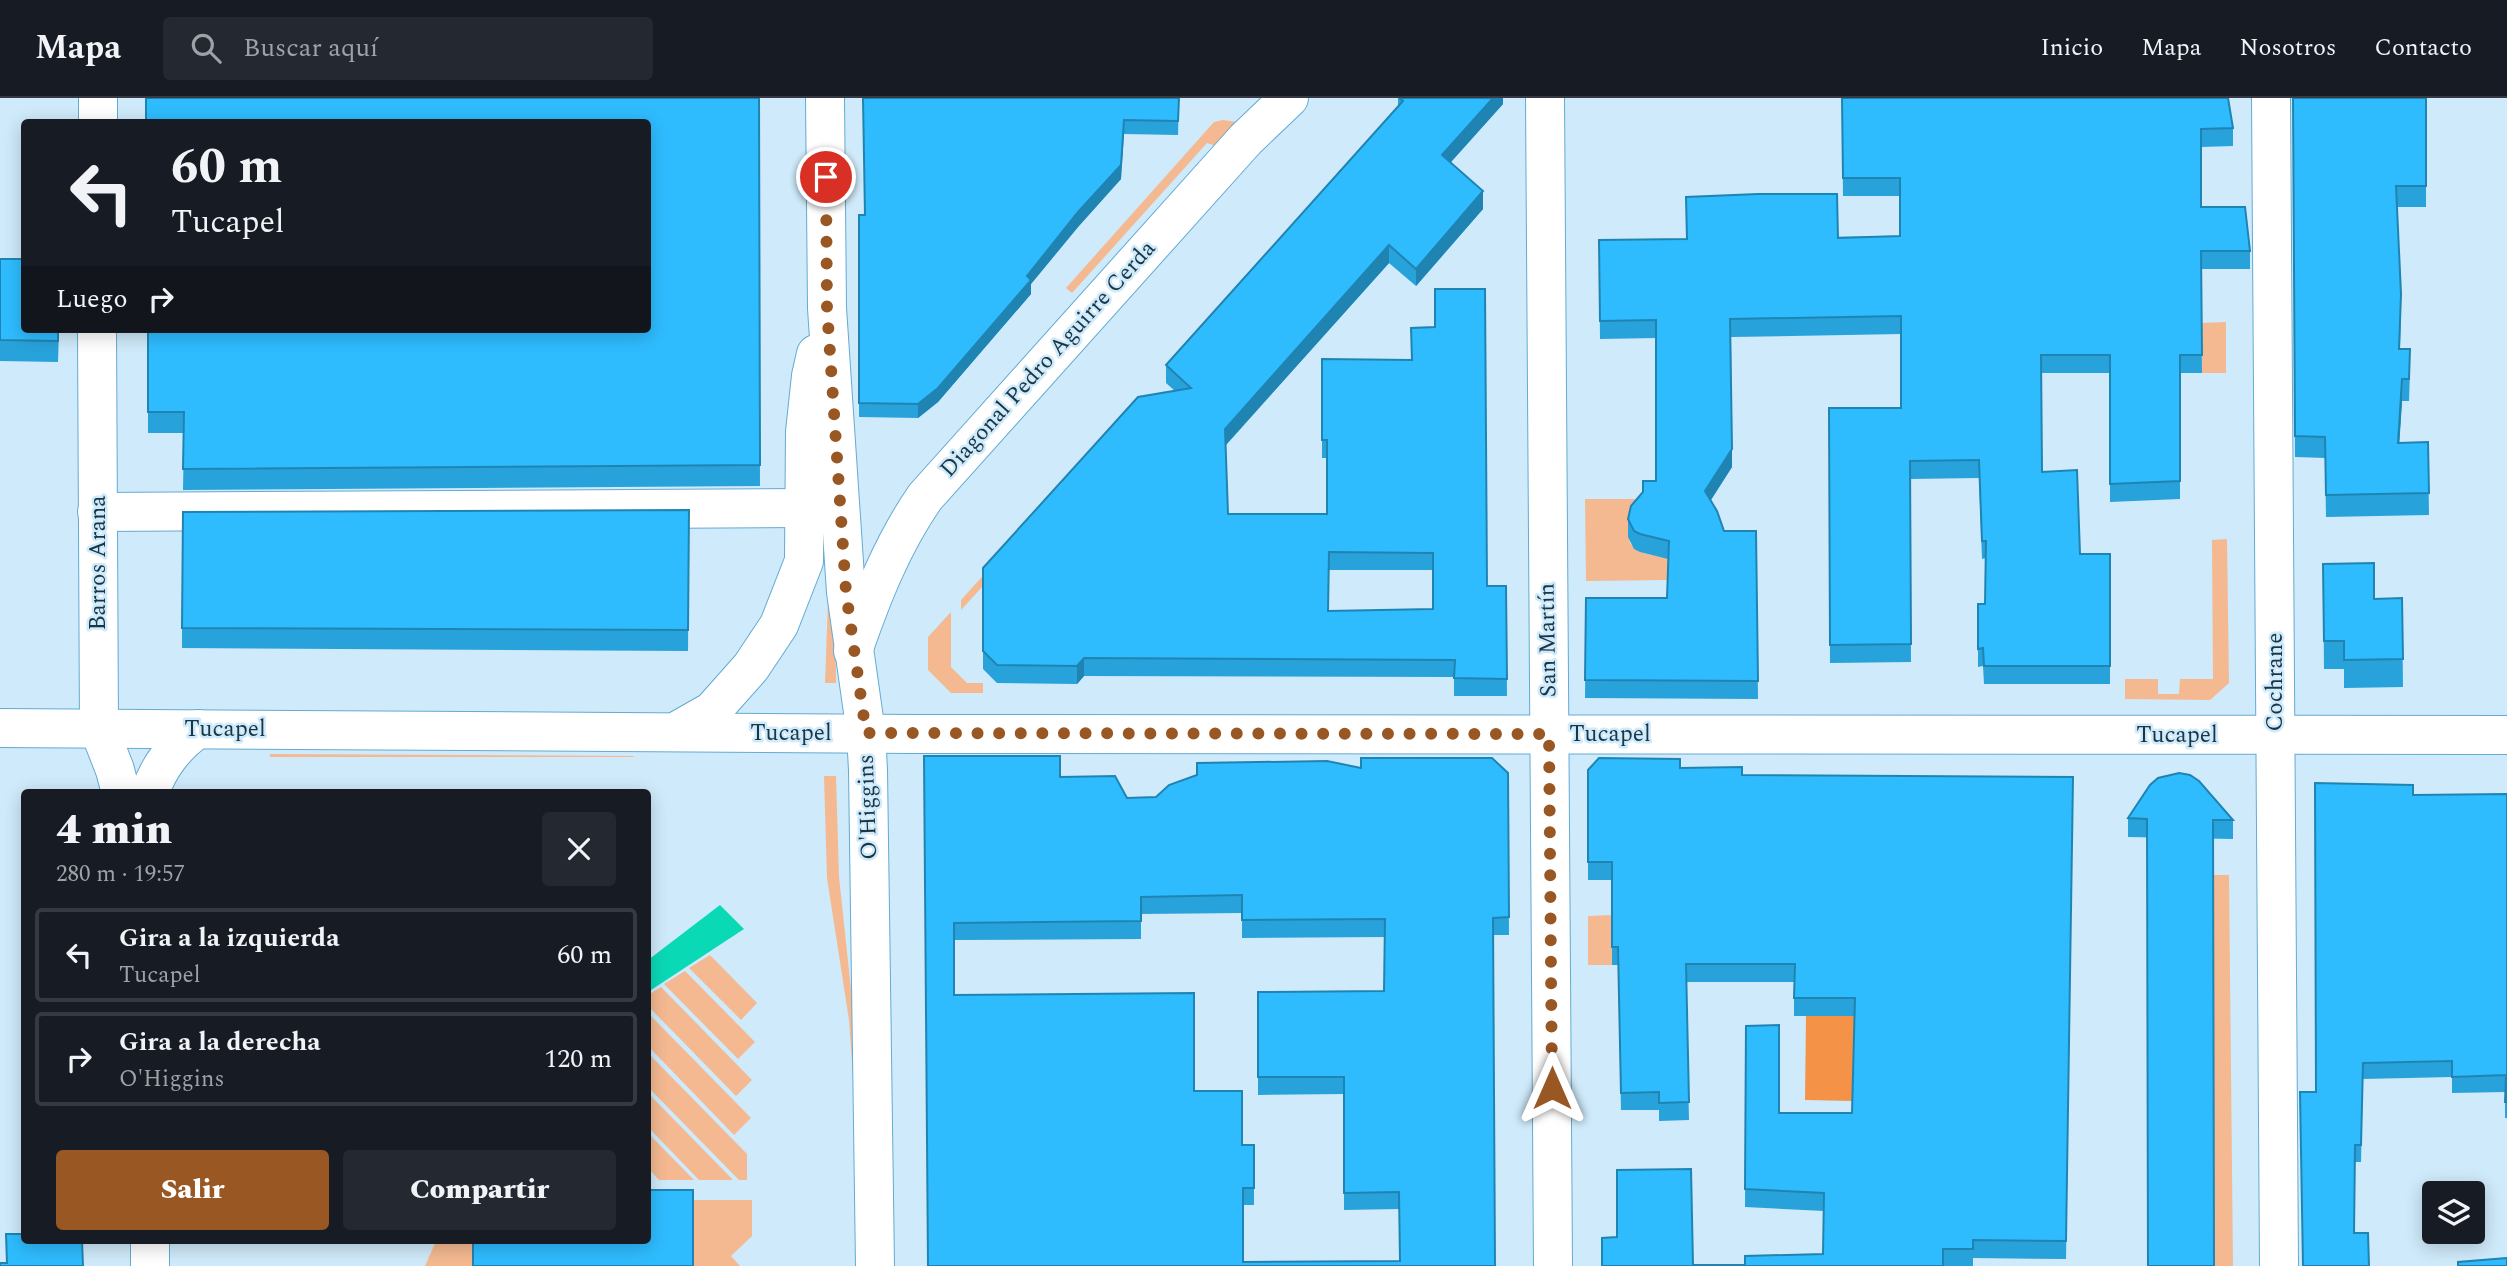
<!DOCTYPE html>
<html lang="es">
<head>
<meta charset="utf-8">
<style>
  :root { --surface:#171b24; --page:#242831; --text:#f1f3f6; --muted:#9ea1a6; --line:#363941; --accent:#995724 }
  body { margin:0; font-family:Spectral,serif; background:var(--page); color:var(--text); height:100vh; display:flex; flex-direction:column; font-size:26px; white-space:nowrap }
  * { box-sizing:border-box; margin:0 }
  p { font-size:23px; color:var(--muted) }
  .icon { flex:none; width:38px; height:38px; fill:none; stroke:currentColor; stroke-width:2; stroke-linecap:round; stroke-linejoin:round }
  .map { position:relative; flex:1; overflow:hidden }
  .side { position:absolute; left:21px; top:691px; width:630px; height:455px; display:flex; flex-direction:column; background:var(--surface); border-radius:7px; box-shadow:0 4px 18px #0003 }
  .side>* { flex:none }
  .banner { position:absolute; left:21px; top:21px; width:630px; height:214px; border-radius:7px; box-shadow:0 4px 18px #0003; background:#171b24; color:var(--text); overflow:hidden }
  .fabs { position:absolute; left:2422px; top:1083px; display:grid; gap:14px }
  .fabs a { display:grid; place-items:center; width:63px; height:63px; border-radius:7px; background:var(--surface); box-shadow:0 4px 18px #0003; font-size:35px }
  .pin { position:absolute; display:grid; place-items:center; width:60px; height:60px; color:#fff; margin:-30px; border:4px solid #fff; border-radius:50%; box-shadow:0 2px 7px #0007 }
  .me { position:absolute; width:77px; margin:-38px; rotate:0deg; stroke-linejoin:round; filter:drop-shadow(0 0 5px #0008) }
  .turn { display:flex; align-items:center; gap:24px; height:147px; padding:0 35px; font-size:32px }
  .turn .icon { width:91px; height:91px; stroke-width:2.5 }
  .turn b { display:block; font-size:49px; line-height:60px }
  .then { display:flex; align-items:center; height:66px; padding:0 35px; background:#0003; gap:14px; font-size:26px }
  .round { display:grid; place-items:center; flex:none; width:74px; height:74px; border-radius:7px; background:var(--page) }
  .headline { display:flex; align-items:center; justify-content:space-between; height:119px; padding:0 35px }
  h1 { font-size:42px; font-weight:800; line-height:52px }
  .action { display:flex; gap:14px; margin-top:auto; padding:14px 35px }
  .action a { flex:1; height:80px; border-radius:7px; background:var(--accent); color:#fff; font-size:28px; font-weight:800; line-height:80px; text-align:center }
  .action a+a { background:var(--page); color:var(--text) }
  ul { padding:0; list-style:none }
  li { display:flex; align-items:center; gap:21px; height:94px; margin:0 14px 10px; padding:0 21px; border:4px solid var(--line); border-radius:7px }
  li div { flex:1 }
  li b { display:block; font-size:26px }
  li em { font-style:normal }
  header { display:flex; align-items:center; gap:42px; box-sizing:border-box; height:98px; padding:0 35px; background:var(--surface); border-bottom:2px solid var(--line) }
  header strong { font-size:33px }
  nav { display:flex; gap:38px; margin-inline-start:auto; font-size:24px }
  .search { width:490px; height:63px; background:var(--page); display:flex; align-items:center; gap:18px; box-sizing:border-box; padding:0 24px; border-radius:7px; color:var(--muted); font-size:26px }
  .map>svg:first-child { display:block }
</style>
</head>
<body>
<header>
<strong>Mapa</strong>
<div class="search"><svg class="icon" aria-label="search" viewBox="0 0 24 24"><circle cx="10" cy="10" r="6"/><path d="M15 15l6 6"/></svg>Buscar aquí</div>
<nav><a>Inicio</a><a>Mapa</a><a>Nosotros</a><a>Contacto</a></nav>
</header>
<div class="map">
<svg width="2507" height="1168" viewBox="0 0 2507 1168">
  <rect width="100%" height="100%" fill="#cfeafa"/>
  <!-- green -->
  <g fill="#f4b991">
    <path d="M 1223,22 L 1237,24 L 1222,50 L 1207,45 L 1072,195 L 1066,190 L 1214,24 Z"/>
    <path d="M 2226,224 L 2226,275 L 2202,275 L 2202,225 Z"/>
    <path d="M 1585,401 L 1643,401 L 1628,432 L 1630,445 C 1639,458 1655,456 1669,460 L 1668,482 L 1586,483 Z"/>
    <path d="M 1025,431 L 994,476 L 961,512 L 961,502 Z"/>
    <path d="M 2227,441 L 2229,585 L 2210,602 L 2125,601 L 2125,581 L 2158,581 L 2158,596 L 2179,596 L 2180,581 L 2213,581 L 2212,442 Z"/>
    <path d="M 835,479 L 836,585 L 825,585 L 828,502 Z"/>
    <path d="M 951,514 L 951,569 L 967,585 L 983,585 L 983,595 L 951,595 L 928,572 L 928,539 Z"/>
    <path d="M 270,656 L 633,658 L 634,659 L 270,659 Z"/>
    <path d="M 824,678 L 836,678 L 839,779 L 853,910 L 854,991 L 849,922 L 827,780 Z"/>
    <path d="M 2214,777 L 2229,777 L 2233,1168 L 2214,1168 Z"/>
    <path d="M 1612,817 L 1612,867 L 1588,867 L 1588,818 Z"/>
    <path d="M 710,857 L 757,905 L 741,922 L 689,870 Z"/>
    <path d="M 685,873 L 755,944 L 738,961 L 664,886 Z"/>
    <path d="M 661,889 L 752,982 L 736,998 L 648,908 L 648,897 Z"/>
    <path d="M 648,915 L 751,1020 L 734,1037 L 648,948 Z"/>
    <path d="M 648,955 L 747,1056 L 747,1082 L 739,1082 L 648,989 Z"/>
    <path d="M 648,995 L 733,1082 L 699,1082 L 648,1029 Z"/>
    <path d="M 648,1035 L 694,1082 L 659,1082 L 648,1070 Z"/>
    <path d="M 648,1102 L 752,1102 L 752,1138 L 731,1158 L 740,1168 L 693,1168 Z"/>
    <path d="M 436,1143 L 473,1143 L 473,1168 L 425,1168 Z"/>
  </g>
  <!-- forest -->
  <path fill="#f49247" d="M 1806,918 L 1855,918 L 1853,1003 L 1805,1002 Z"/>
  <!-- water -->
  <path fill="#0ad9b6" d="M 720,807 L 744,831 L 648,894 L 648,862 Z"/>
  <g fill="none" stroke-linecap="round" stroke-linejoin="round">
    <defs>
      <g id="street">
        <path d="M 98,24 L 98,0"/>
        <path d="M 97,231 L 99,631 L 115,672 L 121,695"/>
        <path d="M 97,414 L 803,410"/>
        <path d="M 853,553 C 872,498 892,447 925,399 L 1246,41 L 1289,0"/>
        <path d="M 150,695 C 158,669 176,646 198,631"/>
        <path d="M 150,1143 L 150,1168"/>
      </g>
      <g id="secondary">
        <path d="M 1545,0 L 1553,1168"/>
        <path d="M 2271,0 L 2279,1168"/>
        <path d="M 0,630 L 915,636 L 2507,637"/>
      </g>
      <g id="primary">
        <path d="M 825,0 L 827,210 L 846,494 L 866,635 L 868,672 L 875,1168"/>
        <path d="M 675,634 L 712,613 L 751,569 L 779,527 L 804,463 L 805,334 L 811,278 L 816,256"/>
      </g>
    </defs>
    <!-- street casing -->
    <use href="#street" stroke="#64aad2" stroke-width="40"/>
    <!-- secondary casing -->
    <use href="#secondary" stroke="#64aad2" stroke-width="40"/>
    <!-- primary casing -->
    <use href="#primary" stroke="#64aad2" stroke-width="40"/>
    <!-- street -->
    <use href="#street" stroke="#fff" stroke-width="38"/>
    <!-- secondary -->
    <use href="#secondary" stroke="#fff" stroke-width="38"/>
    <!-- primary -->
    <use href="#primary" stroke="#fff" stroke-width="38"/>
  </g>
  <!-- wall -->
  <g fill="#28a2db" fill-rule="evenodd">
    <path d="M 759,0 L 760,388 L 183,392 L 184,335 L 148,335 L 148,231 Z"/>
    <path d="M 1179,0 L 1178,37 L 1124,36 L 1121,81 L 1078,129 L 1031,186 L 1031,196 L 938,304 L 918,320 L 859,319 L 859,117 L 865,117 Z"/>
    <path d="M 1398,0 L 1503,0 L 1503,6 L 1451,64 L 1483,111 L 1416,188 L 1389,165 L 1225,348 L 1228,416 L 1327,416 L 1327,360 L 1322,360 L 1322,261 L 1487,488 L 1506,488 L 1507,598 L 1454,598 L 1454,579 L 1084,578 L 1077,586 L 997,585 L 983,571 L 983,470 L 1175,293 L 1166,285 L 1166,267 L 1398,8 ZM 1329,472 L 1433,472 L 1433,511 L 1328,513 Z"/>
    <path d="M 1842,0 L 2233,30 L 2233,48 L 2201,49 L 2201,109 L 2250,153 L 2250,171 L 2201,171 L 2202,275 L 2180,275 L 2180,401 L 2110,404 L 2110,275 L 2041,275 L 2042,374 L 2080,456 L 2110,456 L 2110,586 L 1984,586 L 1983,568 L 1978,569 L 1978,506 L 1985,506 L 1986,460 L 1982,461 L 1979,380 L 1910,381 L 1911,564 L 1830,565 L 1829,310 L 1901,310 L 1901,236 L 1731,239 L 1732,369 L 1711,402 L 1724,433 L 1756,433 L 1758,601 L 1585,600 L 1586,500 L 1667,500 L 1668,461 L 1640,454 L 1634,451 L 1628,439 L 1628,421 L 1656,383 L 1656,240 L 1600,241 L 1599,142 L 1900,138 L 1900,98 L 1843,98 Z"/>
    <path d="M 2293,0 L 2426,0 L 2426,109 L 2397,109 L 2401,217 L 2400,251 L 2410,273 L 2409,303 L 2402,303 L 2399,345 L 2428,344 L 2429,417 L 2326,419 L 2325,360 L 2295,359 Z"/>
    <path d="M 0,161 L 59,231 L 58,264 L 0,263 Z"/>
    <path d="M 689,412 L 688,553 L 182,550 L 182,530 Z"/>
    <path d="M 2323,466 L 2374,501 L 2402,500 L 2403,589 L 2344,590 L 2344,571 L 2324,571 Z"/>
    <path d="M 924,658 L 1060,679 L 1127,700 L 1156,699 L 1361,670 L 1508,675 L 1509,837 L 1493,837 L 1495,1168 L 928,1168 ZM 1242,815 L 1242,840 L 1385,839 L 1384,893 L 1258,894 L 1258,997 L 1344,996 L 1344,1112 L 1399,1111 L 1400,1163 L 1243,1164 L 1243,1107 L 1254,1107 L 1254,1047 L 1242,1047 L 1194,993 L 954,897 L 954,842 L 1141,841 L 1141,816 Z"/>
    <path d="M 1680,670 L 1742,677 L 2073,679 L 2066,1161 L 1973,1160 L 1973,1168 L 1602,1168 L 1745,1167 L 1823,1156 L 1824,1113 L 1745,1109 L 1746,928 L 1779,1015 L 1852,1015 L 1854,918 L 1794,918 L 1794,884 L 1686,884 L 1689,1022 L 1659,1023 L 1659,1012 L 1621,1012 L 1618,867 L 1612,867 L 1612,782 L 1588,782 L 1588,672 Z"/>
    <path d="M 2507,696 L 2507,1020 L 2505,1020 L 2505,994 L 2452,995 L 2452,979 L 2363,981 L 2361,1064 L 2355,1064 L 2303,1168 L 2413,697 Z"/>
    <path d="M 2128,720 L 2233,722 L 2233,741 L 2128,739 Z"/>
  </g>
  <!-- shaded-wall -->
  <g fill="#2084b2">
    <path d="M 1493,0 L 1503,0 L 1503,6 L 1442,74 L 1442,57 Z"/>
    <path d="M 1124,22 L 1121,81 L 1078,129 L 1031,186 L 1031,196 L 938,304 L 918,320 L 918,306 L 1027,178 Z"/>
    <path d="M 1483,93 L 1483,111 L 1416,188 L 1416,171 Z"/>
    <path d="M 1389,147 L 1389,165 L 1225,348 L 1225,331 Z"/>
    <path d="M 2402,281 L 2402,303 L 2398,366 L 2398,345 Z"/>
    <path d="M 1732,351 L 1732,369 L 1705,411 L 1705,393 Z"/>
    <path d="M 1084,560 L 1084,578 L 1077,586 L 1077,568 Z"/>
  </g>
  <!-- building -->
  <g fill="#2ebcff" stroke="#2084b2" stroke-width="2" fill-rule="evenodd">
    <path d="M 146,0 L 759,0 L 760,367 L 183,371 L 184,314 L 148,314 L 148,231 L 648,231 L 648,24 L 146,24 Z"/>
    <path d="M 863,0 L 1179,0 L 1178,23 L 1124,22 L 1121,67 L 1078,114 L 1027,178 L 1031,182 L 938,290 L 918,306 L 859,305 L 859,117 L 865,117 Z"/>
    <path d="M 1400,0 L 1493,0 L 1442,57 L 1483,93 L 1416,171 L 1389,147 L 1225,331 L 1228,416 L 1327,416 L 1327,342 L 1322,342 L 1322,261 L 1412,262 L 1411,230 L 1435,229 L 1435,191 L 1485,191 L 1487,488 L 1506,488 L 1507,581 L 1454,580 L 1455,562 L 1084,560 L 1077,568 L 997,567 L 983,553 L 983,470 L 1138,299 L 1191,290 L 1166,267 L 1403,3 ZM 1329,454 L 1433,455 L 1433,511 L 1328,513 Z"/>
    <path d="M 1842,0 L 2228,0 L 2233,30 L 2201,31 L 2201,109 L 2245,109 L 2250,153 L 2201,153 L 2202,257 L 2180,257 L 2180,383 L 2110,386 L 2110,257 L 2041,257 L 2042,374 L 2077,372 L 2080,456 L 2110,456 L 2110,568 L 1984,568 L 1983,550 L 1978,551 L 1978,506 L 1985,506 L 1986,443 L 1982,443 L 1979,362 L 1910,363 L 1911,546 L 1830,547 L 1829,310 L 1901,310 L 1901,218 L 1730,221 L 1732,351 L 1705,393 L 1717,413 L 1724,433 L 1756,433 L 1758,583 L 1585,582 L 1586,500 L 1667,500 L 1669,443 L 1640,436 L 1634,433 L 1628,421 L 1631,408 L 1643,394 L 1643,383 L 1656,383 L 1656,222 L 1600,223 L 1599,142 L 1687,141 L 1686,99 L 1758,96 L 1837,96 L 1838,140 L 1900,138 L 1900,80 L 1843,80 Z"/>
    <path d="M 2293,0 L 2426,0 L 2426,88 L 2396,88 L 2401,196 L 2399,251 L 2410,251 L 2409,281 L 2402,281 L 2398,345 L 2428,344 L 2429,395 L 2326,397 L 2325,339 L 2295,338 Z"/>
    <path d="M 0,161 L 24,161 L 24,231 L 58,231 L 58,243 L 0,242 Z"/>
    <path d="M 689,412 L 688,532 L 182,530 L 183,414 Z"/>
    <path d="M 2374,465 L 2374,501 L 2402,500 L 2403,561 L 2344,562 L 2344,543 L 2324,543 L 2323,466 Z"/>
    <path d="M 924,658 L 1060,658 L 1060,679 L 1115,678 L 1127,700 L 1156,699 L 1169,687 L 1197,677 L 1197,665 L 1327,663 L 1361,670 L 1361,660 L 1492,660 L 1508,675 L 1509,819 L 1493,820 L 1495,1168 L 928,1168 ZM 1242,797 L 1242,822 L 1385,821 L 1384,893 L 1258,894 L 1258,979 L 1344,979 L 1344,1095 L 1399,1094 L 1400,1163 L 1243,1164 L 1243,1090 L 1254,1090 L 1254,1047 L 1242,1047 L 1242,993 L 1194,993 L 1194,895 L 954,897 L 954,825 L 1141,823 L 1141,799 Z"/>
    <path d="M 1599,660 L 1680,661 L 1680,670 L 1742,669 L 1742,677 L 2073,679 L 2066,1143 L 1973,1142 L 1973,1151 L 1943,1151 L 1943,1168 L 1602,1168 L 1602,1140 L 1617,1139 L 1617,1072 L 1691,1071 L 1693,1167 L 1745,1167 L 1745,1158 L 1823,1156 L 1824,1095 L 1745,1091 L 1746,928 L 1779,927 L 1779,1015 L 1852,1015 L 1855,900 L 1794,900 L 1795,866 L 1686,866 L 1689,1004 L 1659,1005 L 1659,994 L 1621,995 L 1618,849 L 1612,849 L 1612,764 L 1588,764 L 1588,672 Z"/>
    <path d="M 2179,675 L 2190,677 L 2199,683 L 2233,722 L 2213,722 L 2214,1168 L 2148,1168 L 2147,721 L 2128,720 L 2150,687 L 2158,680 Z"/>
    <path d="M 2315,685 L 2413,687 L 2413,697 L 2507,696 L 2507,1004 L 2505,1004 L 2506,977 L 2452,979 L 2452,963 L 2363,965 L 2361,1047 L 2355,1047 L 2354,1135 L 2368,1135 L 2369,1168 L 2303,1168 L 2300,994 L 2316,994 Z"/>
    <path d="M 648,1092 L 693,1092 L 693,1168 L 473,1168 L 473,1143 L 648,1143 Z"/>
    <path d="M 6,1136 L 24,1136 L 24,1143 L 82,1143 L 83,1168 L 0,1168 L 0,1165 L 7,1165 Z"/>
    <path d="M 2507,1160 L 2507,1168 L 2458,1168 L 2458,1164 Z"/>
  </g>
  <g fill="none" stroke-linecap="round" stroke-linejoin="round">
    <!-- route -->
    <path stroke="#995724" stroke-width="12" stroke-dasharray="0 21.6" d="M 826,79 L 827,210 L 846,494 L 866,635 L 1549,636 L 1552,990"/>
  </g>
  <g text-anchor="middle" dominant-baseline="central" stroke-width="5" stroke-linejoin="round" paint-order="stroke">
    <!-- street labels -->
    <g font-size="23" fill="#193647" stroke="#cfeafa">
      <text transform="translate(1048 261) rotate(-48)">Diagonal Pedro Aguirre Cerda</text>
      <text transform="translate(98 465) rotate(-90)">Barros Arana</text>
      <text transform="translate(1548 542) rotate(-91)">San Martín</text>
      <text transform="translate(2275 584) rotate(-90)">Cochrane</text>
      <text x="225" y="631">Tucapel</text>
      <text x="791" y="635">Tucapel</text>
      <text x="1610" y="636">Tucapel</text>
      <text x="2177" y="637">Tucapel</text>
      <text transform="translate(868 709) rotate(-92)">O'Higgins</text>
    </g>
  </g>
</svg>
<div class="fabs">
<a><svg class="icon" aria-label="layers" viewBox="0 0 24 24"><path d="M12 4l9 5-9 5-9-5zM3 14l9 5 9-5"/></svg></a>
</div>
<div class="pin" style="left:826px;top:79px;background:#d93025"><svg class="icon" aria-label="arrive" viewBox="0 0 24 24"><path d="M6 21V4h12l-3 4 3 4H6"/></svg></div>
<svg class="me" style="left:1552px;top:990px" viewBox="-20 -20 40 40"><path d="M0-17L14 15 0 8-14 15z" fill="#995724" stroke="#fff" stroke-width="4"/></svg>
<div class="banner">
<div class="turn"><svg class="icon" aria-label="left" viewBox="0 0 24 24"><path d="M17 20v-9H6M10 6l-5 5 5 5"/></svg><div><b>60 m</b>Tucapel</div></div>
<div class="then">Luego<svg class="icon" aria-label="right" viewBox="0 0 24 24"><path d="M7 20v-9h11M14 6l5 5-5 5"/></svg></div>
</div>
<section class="side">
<div class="headline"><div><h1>4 min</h1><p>280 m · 19:57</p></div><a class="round"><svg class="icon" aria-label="close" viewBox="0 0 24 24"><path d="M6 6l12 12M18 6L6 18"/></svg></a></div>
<ul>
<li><svg class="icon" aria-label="left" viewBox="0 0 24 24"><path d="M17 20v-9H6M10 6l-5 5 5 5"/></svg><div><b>Gira a la izquierda</b><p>Tucapel</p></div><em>60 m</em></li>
<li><svg class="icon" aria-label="right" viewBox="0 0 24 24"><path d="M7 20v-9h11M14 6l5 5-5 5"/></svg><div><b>Gira a la derecha</b><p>O'Higgins</p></div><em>120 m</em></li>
</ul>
<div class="action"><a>Salir</a><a>Compartir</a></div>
</section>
</div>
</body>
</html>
